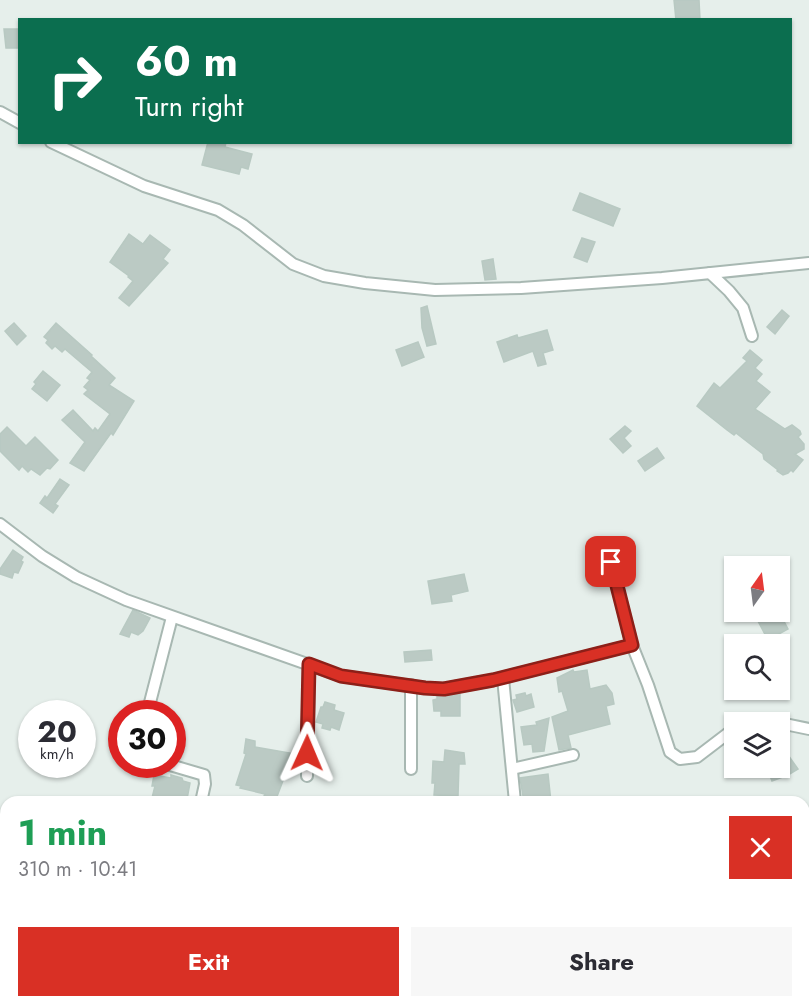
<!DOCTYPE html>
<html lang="en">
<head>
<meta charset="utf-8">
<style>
  :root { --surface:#fff; --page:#f7f7f7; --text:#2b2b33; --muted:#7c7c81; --accent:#d93025 }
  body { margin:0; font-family:Jost,sans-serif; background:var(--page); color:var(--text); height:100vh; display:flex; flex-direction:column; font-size:22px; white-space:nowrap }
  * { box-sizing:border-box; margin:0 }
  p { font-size:20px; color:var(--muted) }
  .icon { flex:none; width:33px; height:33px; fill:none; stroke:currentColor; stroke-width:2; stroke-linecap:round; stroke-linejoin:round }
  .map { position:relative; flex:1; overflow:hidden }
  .drawer { position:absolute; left:0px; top:796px; width:810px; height:212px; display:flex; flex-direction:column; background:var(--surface); border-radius:18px 18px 0 0; box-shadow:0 2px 4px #0004 }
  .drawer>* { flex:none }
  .top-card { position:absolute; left:18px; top:18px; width:774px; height:126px; border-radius:0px; box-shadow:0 2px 4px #0004; background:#0b6e4f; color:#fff; overflow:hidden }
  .needle { width:39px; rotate:14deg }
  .fabs { position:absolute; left:724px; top:556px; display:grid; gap:12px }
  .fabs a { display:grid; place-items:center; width:66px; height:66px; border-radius:0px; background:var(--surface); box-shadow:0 2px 4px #0004; font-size:30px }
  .speed { position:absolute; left:18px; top:700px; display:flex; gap:12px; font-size:30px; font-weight:700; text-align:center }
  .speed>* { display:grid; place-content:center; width:78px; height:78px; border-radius:50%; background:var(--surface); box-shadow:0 2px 4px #0004; line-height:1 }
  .speed small { font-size:15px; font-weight:400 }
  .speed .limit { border:9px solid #d22; background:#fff; color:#111 }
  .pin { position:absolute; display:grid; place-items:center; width:51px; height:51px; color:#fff; margin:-26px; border-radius:12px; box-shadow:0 3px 9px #0006 }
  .me { position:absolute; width:66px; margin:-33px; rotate:1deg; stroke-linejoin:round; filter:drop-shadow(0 0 4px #0008) }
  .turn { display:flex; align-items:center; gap:21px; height:126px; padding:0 18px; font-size:27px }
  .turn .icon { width:78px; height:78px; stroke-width:2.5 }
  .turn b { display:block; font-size:42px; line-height:51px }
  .round { display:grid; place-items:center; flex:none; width:63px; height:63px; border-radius:0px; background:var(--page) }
  .head { display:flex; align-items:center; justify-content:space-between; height:102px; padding:0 18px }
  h1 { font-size:36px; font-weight:700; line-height:45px; color:#1e9e55 }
  .primary-button { display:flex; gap:12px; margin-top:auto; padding:12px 18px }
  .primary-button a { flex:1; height:69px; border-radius:0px; background:var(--accent); color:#fff; font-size:24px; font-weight:700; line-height:69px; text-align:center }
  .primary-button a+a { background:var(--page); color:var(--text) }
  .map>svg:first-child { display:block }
</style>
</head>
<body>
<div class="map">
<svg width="809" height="1007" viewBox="0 0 809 1007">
  <rect width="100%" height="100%" fill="#e6efeb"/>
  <!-- building -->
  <g fill="#bbcac4" stroke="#b8c9c2" stroke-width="1.5">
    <path d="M 674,0 L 699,0 L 700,20 L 676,20 Z"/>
    <path d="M 4,29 L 20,29 L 20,48 L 6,48 Z"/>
    <path d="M 208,142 L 226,142 L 225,147 L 252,154 L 248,169 L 241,167 L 239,174 L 202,165 Z"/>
    <path d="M 580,193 L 620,209 L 613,226 L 573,210 Z"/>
    <path d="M 129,234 L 143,244 L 150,235 L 170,250 L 163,259 L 168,263 L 129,306 L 119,298 L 133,281 L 128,277 L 129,276 L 110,262 Z"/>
    <path d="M 582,238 L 595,242 L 587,262 L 574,257 Z"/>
    <path d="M 493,259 L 496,279 L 485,280 L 482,261 Z"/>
    <path d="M 427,306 L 436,344 L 427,346 L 422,328 L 421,308 Z"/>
    <path d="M 782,310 L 789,316 L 775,334 L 767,327 Z"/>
    <path d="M 14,323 L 26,336 L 17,345 L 5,331 Z"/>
    <path d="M 56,323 L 92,355 L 91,356 L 115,378 L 109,385 L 134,401 L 113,435 L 111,433 L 84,471 L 70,463 L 85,442 L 62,420 L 73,410 L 93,431 L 95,428 L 98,431 L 110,414 L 84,394 L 88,390 L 84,387 L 90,380 L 87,378 L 92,372 L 65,349 L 62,352 L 55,346 L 52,349 L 46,343 L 48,340 L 44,337 Z"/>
    <path d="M 547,330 L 553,350 L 543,353 L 546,364 L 538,366 L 533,351 L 504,362 L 497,342 L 517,335 L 518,338 Z"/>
    <path d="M 418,342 L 424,357 L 402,366 L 396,350 Z"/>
    <path d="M 750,350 L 762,360 L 755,368 L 762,374 L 756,381 L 770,392 L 755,409 L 785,429 L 792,425 L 800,431 L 801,434 L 798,437 L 804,444 L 804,449 L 795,454 L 803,460 L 793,472 L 791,470 L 788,473 L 783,475 L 777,471 L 778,470 L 764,459 L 763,454 L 736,433 L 734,435 L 727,430 L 697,406 L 714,383 L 720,388 L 747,361 L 743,358 Z"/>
    <path d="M 43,371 L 60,385 L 47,401 L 32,389 L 36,384 L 34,382 Z"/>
    <path d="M 625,426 L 631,431 L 624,438 L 631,446 L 623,453 L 610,439 Z"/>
    <path d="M 7,427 L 26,446 L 35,437 L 58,460 L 50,469 L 47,468 L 40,475 L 31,469 L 28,472 L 22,466 L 19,470 L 0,451 L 0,434 Z"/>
    <path d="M 657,448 L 664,458 L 645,471 L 638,461 Z"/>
    <path d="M 60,479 L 69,485 L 55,504 L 58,506 L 53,513 L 40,503 L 45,496 L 47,498 Z"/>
    <path d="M 13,550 L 23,557 L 21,561 L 23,562 L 18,573 L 14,572 L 12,578 L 0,574 L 0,569 Z"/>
    <path d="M 464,574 L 468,591 L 451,595 L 452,601 L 432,604 L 428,581 Z"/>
    <path d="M 133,610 L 150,618 L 143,631 L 138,635 L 131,632 L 129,637 L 120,634 Z"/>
    <path d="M 777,612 L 779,612 L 788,629 L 768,640 L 758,621 Z"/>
    <path d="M 431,650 L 432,660 L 405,662 L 404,652 Z"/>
    <path d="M 573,670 L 574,672 L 587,670 L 590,689 L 606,685 L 612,693 L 614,704 L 606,706 L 610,724 L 568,735 L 571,748 L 559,750 L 552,717 L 568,711 L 562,691 L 559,692 L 557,678 Z"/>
    <path d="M 525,693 L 526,696 L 531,694 L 534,707 L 517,712 L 513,700 L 517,699 L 516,695 Z"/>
    <path d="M 460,694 L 460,716 L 441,716 L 441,711 L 434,711 L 433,700 L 437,699 L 437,696 Z"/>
    <path d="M 325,702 L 335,705 L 334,710 L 344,713 L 339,730 L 331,727 L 330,730 L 322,728 L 323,724 L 316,722 L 321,707 L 323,707 Z"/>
    <path d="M 549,718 L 544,751 L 533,752 L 532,744 L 524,745 L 521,727 L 537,725 L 536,722 Z"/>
    <path d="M 246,739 L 255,741 L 255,747 L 290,753 L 287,770 L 276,799 L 264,796 L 265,794 L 240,788 L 241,786 L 236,785 L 246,754 L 244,753 Z"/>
    <path d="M 445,750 L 464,753 L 465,764 L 459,764 L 458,796 L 434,795 L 435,783 L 432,783 L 433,761 L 444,762 Z"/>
    <path d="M 788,755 L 798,769 L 788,775 L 772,781 L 767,768 L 780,768 L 780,761 Z"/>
    <path d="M 548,774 L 551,802 L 524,802 L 520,778 Z"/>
    <path d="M 154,775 L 171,778 L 171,775 L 182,778 L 183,781 L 190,783 L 187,799 L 183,798 L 182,802 L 151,802 L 155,786 L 152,786 Z"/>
  </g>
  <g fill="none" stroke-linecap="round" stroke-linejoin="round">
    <defs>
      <g id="street">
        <path d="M 0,112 L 20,123"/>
        <path d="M 51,142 L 144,186 L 218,210 L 243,225 L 293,264 L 324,276 L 365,283 L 435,290 L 521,288 L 662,278 L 809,263"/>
        <path d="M 710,273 L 729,291 L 743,308 L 752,336"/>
        <path d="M 0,524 L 42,556 L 76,577 L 126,600 L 341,676 L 425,688 L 444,689 L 493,680 L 632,645"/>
        <path d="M 611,562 L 632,645 L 648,685 L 670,752 L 680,759 L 697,757 L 735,728"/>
        <path d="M 503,678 L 515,802"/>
        <path d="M 147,714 L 172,617"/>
        <path d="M 743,723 L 749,720 L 778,723"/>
        <path d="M 780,723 L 809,729"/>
        <path d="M 170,765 L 204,775 L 205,784 L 201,802"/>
        <path d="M 411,769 L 411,685"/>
        <path d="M 512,769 L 573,755"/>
        <path d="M 307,776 L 309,664"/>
        <path d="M 136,1007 L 137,1002"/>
      </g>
    </defs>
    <!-- street casing -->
    <use href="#street" stroke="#a8b8b2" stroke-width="14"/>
    <!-- street -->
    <use href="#street" stroke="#fff" stroke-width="10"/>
  </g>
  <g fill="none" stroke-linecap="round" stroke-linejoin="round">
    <defs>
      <path id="route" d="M 307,753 L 309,664 L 341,676 L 425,688 L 444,689 L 493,680 L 632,645 L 611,562"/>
    </defs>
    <!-- route casing -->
    <use href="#route" stroke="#8d1f18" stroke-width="15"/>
    <!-- route -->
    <use href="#route" stroke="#d93025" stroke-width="10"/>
  </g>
</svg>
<div class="fabs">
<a><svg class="needle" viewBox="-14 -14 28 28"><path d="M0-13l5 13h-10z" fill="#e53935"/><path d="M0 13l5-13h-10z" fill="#7c7c81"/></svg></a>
<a><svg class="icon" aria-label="search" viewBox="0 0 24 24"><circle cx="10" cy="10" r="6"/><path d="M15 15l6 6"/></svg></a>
<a><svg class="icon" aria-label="layers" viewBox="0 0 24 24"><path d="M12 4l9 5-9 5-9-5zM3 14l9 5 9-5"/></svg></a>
</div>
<div class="speed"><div>20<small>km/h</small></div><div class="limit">30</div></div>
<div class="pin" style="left:611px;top:562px;background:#d93025"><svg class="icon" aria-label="arrive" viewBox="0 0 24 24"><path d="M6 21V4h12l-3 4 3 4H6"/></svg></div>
<svg class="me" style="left:307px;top:753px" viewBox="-20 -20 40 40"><path d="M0-17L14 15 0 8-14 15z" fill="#d93025" stroke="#fff" stroke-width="4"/></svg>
<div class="top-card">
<div class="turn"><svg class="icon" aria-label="right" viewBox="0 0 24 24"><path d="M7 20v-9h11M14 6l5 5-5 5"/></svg><div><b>60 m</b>Turn right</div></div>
</div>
<section class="drawer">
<div class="head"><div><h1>1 min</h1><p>310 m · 10:41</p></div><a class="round" style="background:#d93025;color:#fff"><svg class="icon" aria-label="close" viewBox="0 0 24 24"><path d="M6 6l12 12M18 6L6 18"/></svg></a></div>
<div class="primary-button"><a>Exit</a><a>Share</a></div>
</section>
</div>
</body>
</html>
